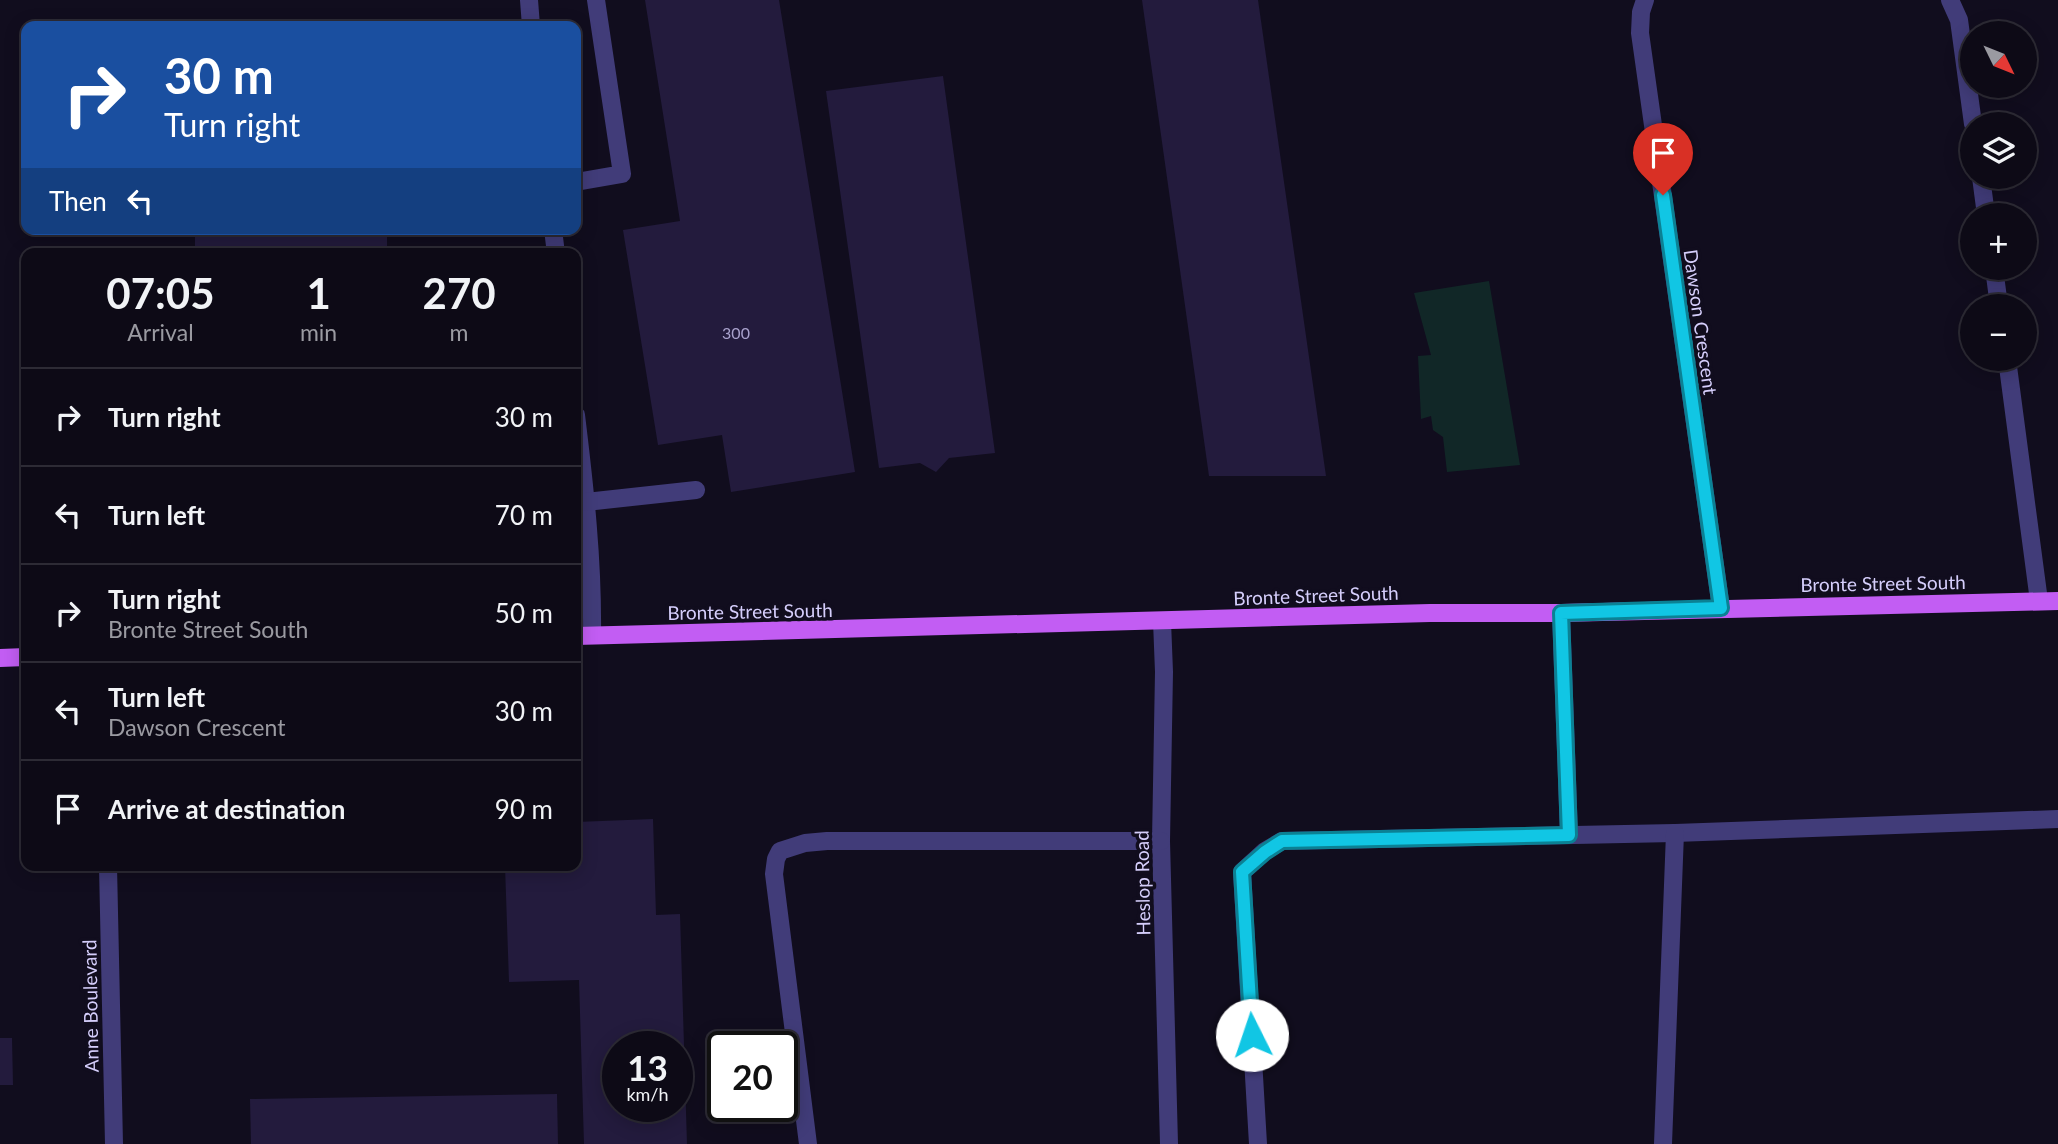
<!DOCTYPE html>
<html lang="en">
<head>
<meta charset="utf-8">
<style>
  :root { --surface:#0d0a16; --page:#1b1823; --text:#f1f3f6; --muted:#9a9aa1; --line:#2d2b35 }
  body { margin:0; font-family:Lato,sans-serif; background:var(--page); color:var(--text); height:100vh; display:flex; flex-direction:column; font-size:26px; white-space:nowrap }
  * { box-sizing:border-box; margin:0 }
  p { font-size:23px; color:var(--muted) }
  .icon { flex:none; width:38px; height:38px; fill:none; stroke:currentColor; stroke-width:2; stroke-linecap:round; stroke-linejoin:round }
  .map { position:relative; flex:1; overflow:hidden }
  .details { position:absolute; left:21px; top:248px; width:560px; height:623px; display:flex; flex-direction:column; background:var(--surface); border-radius:14px; box-shadow:0 4px 18px #0003,0 0 0 2px var(--line) }
  .details>* { flex:none }
  .guide { position:absolute; left:21px; top:21px; width:560px; height:214px; border-radius:14px; box-shadow:0 4px 18px #0003,0 0 0 2px var(--line); background:#1a4fa0; color:#fff; overflow:hidden }
  .needle { width:46px; rotate:133deg }
  .fabs { position:absolute; left:1960px; top:21px; display:grid; gap:14px }
  .fabs a { display:grid; place-items:center; width:77px; height:77px; border-radius:50%; background:var(--surface); box-shadow:0 4px 18px #0003,0 0 0 2px var(--line); font-size:35px }
  .speed { position:absolute; left:602px; top:1031px; display:flex; gap:14px; font-size:35px; font-weight:700; text-align:center }
  .speed>* { display:grid; place-content:center; width:91px; height:91px; border-radius:50%; background:var(--surface); box-shadow:0 4px 18px #0003,0 0 0 2px var(--line); line-height:1 }
  .speed small { font-size:18px; font-weight:400 }
  .speed .limit { border:4px solid #111; border-radius:10px; background:#fff; color:#111 }
  .pin { position:absolute; display:grid; place-items:center; width:60px; height:60px; color:#fff; margin:-72px -30px; border-radius:50% 50% 50% 0; rotate:-45deg; box-shadow:0 0 7px #0007 }
  .pin .icon { rotate:45deg }
  .me { position:absolute; width:77px; margin:-38px; rotate:356deg; stroke-linejoin:round; filter:drop-shadow(0 0 5px #0008) }
  .turn { display:flex; align-items:center; gap:24px; height:147px; padding:0 28px; font-size:32px }
  .turn .icon { width:91px; height:91px; stroke-width:2.5 }
  .turn b { display:block; font-size:49px; line-height:60px }
  .then { display:flex; align-items:center; height:66px; padding:0 28px; background:#0003; gap:14px; font-size:26px }
  .eta { display:flex; justify-content:space-evenly; align-items:center; height:119px; text-align:center }
  .eta b { font-size:42px; font-weight:700; line-height:49px }
  ul { padding:0; list-style:none }
  li { display:flex; align-items:center; gap:21px; height:98px; padding:0 28px; border-top:2px solid var(--line) }
  li div { flex:1 }
  li b { display:block; font-size:26px }
  li em { font-style:normal }
  .map>svg:first-child { display:block }
</style>
</head>
<body>
<div class="map">
<svg width="2058" height="1144" viewBox="0 0 2058 1144">
  <rect width="100%" height="100%" fill="#110d1e"/>
  <!-- green -->
  <path fill="#112727" d="M 1489,281 L 1520,465 L 1447,472 L 1443,437 L 1433,430 L 1431,416 L 1421,419 L 1418,356 L 1431,355 L 1414,293 Z"/>
  <!-- building -->
  <g fill="#231b3d" fill-rule="evenodd">
    <path d="M 645,0 L 779,0 L 855,472 L 731,492 L 722,435 L 658,445 L 623,230 L 680,221 Z"/>
    <path d="M 1142,0 L 1258,0 L 1326,476 L 1209,476 Z"/>
    <path d="M 943,76 L 995,453 L 949,458 L 936,472 L 920,463 L 879,468 L 826,91 Z"/>
    <rect x="195" y="229" width="192" height="25"/>
    <path d="M 653,819 L 656,915 L 680,914 L 687,1144 L 584,1144 L 579,980 L 509,982 L 505,866 L 576,866 L 576,822 ZM 618,1046 L 677,1046 L 677,1106 L 618,1106 Z"/>
    <path d="M 0,1038 L 12,1038 L 13,1085 L 0,1085 Z"/>
    <path d="M 557,1094 L 558,1144 L 251,1144 L 250,1099 Z"/>
  </g>
  <g fill="none" stroke-linecap="round" stroke-linejoin="round">
    <!-- minor -->
    <g stroke="#413c79" stroke-width="18">
      <path d="M 529,0 L 531,26"/>
      <path d="M 1645,0 L 1641,12 L 1640,33 L 1721,608"/>
      <path d="M 1950,0 L 1959,20 L 1973,124"/>
      <path d="M 1981,177 L 1986,215"/>
      <path d="M 576,182 L 622,174 L 596,0"/>
      <path d="M 553,229 L 556,254"/>
      <path d="M 1994,268 L 1999,306"/>
      <path d="M 2007,359 L 2039,601"/>
      <path d="M 576,415 C 585,489 593,562 592,635"/>
      <path d="M 586,502 L 696,490"/>
      <path d="M 1561,613 L 1569,835"/>
      <path d="M 1162,621 L 1164,672 L 1161,841 L 1169,1144"/>
      <path d="M 108,866 L 114,1144"/>
      <path d="M 808,1144 L 774,874 L 776,859 L 780,851 L 805,843 L 827,841 L 1161,841"/>
      <path d="M 1258,1144 L 1242,872 L 1265,851 L 1282,841 L 1675,833 L 2058,819"/>
      <path d="M 1663,1144 L 1675,833"/>
    </g>
    <!-- major -->
    <g stroke="#c25df3" stroke-width="18">
      <path d="M 576,636 L 1430,613 L 1561,613 L 2058,601"/>
      <path d="M 0,658 L 26,657"/>
    </g>
  </g>
  <g fill="none" stroke-linecap="round" stroke-linejoin="round">
    <defs>
      <path id="route" d="M 1252,1035 L 1242,872 L 1265,852 L 1282,841 L 1569,835 L 1561,613 L 1721,608 L 1663,195"/>
    </defs>
    <!-- route casing -->
    <use href="#route" stroke="#0b8194" stroke-width="18"/>
    <!-- route -->
    <use href="#route" stroke="#11c6e4" stroke-width="12"/>
  </g>
  <g text-anchor="middle" dominant-baseline="central" stroke-width="7" stroke-linejoin="round" paint-order="stroke">
    <!-- number labels -->
    <g font-size="16" fill="#a8a1cc">
      <text x="736" y="332">300</text>
    </g>
    <!-- street labels -->
    <g font-size="19" fill="#d5cefb" stroke="#110d1e">
      <text transform="translate(1701 322) rotate(82)">Dawson Crescent</text>
      <text transform="translate(1883 583) rotate(-1)">Bronte Street South</text>
      <text transform="translate(1316 595) rotate(-2)">Bronte Street South</text>
      <text transform="translate(750 611) rotate(-1)">Bronte Street South</text>
      <text transform="translate(1142 883) rotate(-91)">Heslop Road</text>
      <text transform="translate(90 1006) rotate(-91)">Anne Boulevard</text>
    </g>
  </g>
</svg>
<div class="fabs">
<a><svg class="needle" viewBox="-14 -14 28 28"><path d="M0-13l5 13h-10z" fill="#e53935"/><path d="M0 13l5-13h-10z" fill="#9a9aa1"/></svg></a>
<a><svg class="icon" aria-label="layers" viewBox="0 0 24 24"><path d="M12 4l9 5-9 5-9-5zM3 14l9 5 9-5"/></svg></a>
<a>+</a>
<a>−</a>
</div>
<div class="speed"><div>13<small>km/h</small></div><div class="limit">20</div></div>
<div class="pin" style="left:1663px;top:195px;background:#d93025"><svg class="icon" aria-label="arrive" viewBox="0 0 24 24"><path d="M6 21V4h12l-3 4 3 4H6"/></svg></div>
<svg class="me" style="left:1252px;top:1035px" viewBox="-20 -20 40 40"><circle r="19" fill="#fff"/><path d="M0-13L10 11 0 6-10 11z" fill="#11c6e4"/></svg>
<div class="guide">
<div class="turn"><svg class="icon" aria-label="right" viewBox="0 0 24 24"><path d="M7 20v-9h11M14 6l5 5-5 5"/></svg><div><b>30 m</b>Turn right</div></div>
<div class="then">Then<svg class="icon" aria-label="left" viewBox="0 0 24 24"><path d="M17 20v-9H6M10 6l-5 5 5 5"/></svg></div>
</div>
<section class="details">
<div class="eta">
<div><b>07:05</b><p>Arrival</p></div>
<div><b>1</b><p>min</p></div>
<div><b>270</b><p>m</p></div>
</div>
<ul>
<li><svg class="icon" aria-label="right" viewBox="0 0 24 24"><path d="M7 20v-9h11M14 6l5 5-5 5"/></svg><div><b>Turn right</b></div><em>30 m</em></li>
<li><svg class="icon" aria-label="left" viewBox="0 0 24 24"><path d="M17 20v-9H6M10 6l-5 5 5 5"/></svg><div><b>Turn left</b></div><em>70 m</em></li>
<li><svg class="icon" aria-label="right" viewBox="0 0 24 24"><path d="M7 20v-9h11M14 6l5 5-5 5"/></svg><div><b>Turn right</b><p>Bronte Street South</p></div><em>50 m</em></li>
<li><svg class="icon" aria-label="left" viewBox="0 0 24 24"><path d="M17 20v-9H6M10 6l-5 5 5 5"/></svg><div><b>Turn left</b><p>Dawson Crescent</p></div><em>30 m</em></li>
<li><svg class="icon" aria-label="arrive" viewBox="0 0 24 24"><path d="M6 21V4h12l-3 4 3 4H6"/></svg><div><b>Arrive at destination</b></div><em>90 m</em></li>
</ul>
</section>
</div>
</body>
</html>
